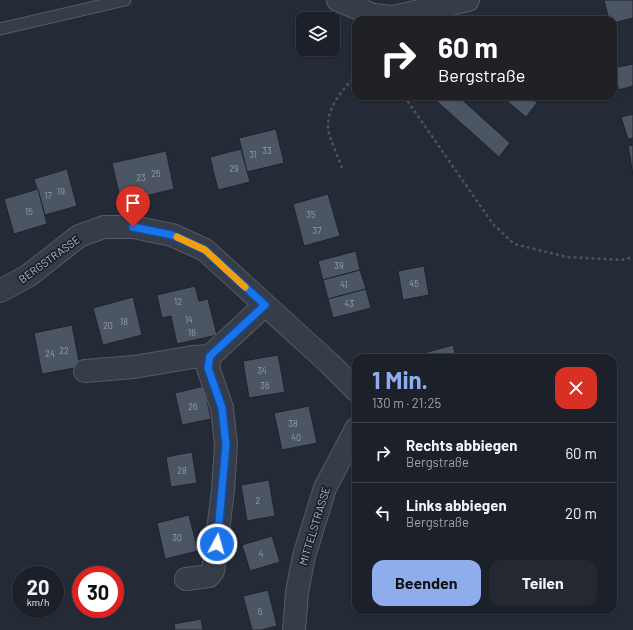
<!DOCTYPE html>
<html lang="de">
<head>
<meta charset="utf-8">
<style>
  :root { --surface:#1b2029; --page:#242831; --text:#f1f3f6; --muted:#a0a3a8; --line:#393e46; --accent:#8facec }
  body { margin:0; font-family:Barlow,sans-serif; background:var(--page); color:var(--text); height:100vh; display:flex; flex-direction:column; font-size:15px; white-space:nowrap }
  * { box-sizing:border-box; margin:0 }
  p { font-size:13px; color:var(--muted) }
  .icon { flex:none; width:22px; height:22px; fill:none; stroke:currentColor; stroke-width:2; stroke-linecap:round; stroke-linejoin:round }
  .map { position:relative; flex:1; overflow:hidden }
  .side { position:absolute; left:352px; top:354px; width:265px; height:260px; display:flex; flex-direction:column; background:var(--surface); border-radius:12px; box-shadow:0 1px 3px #0004,0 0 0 1px var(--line) }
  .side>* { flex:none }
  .banner { position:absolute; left:352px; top:16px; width:265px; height:84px; border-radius:12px; box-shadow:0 1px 3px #0004,0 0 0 1px var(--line); background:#202124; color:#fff; overflow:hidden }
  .controls { position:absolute; left:296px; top:12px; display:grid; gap:8px }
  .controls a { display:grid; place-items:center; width:44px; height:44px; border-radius:8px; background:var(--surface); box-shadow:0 1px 3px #0004,0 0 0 1px var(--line); font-size:20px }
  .speed { position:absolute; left:12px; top:566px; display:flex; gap:8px; font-size:20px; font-weight:700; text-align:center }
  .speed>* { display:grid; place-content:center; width:52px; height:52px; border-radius:50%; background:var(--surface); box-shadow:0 1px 3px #0004,0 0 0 1px var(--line); line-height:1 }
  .speed small { font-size:10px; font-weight:400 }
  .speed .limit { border:6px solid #d22; background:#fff; color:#111 }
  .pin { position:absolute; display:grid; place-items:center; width:34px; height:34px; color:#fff; margin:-41px -17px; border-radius:50% 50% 50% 0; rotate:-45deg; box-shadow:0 0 4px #0007 }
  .pin .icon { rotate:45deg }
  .me { position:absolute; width:44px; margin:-22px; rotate:6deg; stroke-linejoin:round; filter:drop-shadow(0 0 3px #0008) }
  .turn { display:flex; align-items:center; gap:14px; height:84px; padding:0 20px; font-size:18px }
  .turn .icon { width:52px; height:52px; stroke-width:2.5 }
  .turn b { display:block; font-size:28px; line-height:34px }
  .round { display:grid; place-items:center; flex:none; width:42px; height:42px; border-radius:12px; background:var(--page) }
  .head { display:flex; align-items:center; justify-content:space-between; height:68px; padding:0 20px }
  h1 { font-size:24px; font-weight:700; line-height:30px; color:var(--accent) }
  .action { display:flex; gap:8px; margin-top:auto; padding:8px 20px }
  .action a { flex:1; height:46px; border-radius:12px; background:var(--accent); color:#111; font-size:16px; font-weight:700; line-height:46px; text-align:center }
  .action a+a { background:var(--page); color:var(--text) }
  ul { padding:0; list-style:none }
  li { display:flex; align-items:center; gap:12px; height:60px; padding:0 20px; border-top:1px solid var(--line) }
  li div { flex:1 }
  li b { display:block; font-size:15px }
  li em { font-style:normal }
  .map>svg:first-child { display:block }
</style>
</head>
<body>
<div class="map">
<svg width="633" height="630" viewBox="0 0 633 630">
  <rect width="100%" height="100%" fill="#242b37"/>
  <!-- building -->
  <g fill="#4c5563" stroke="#1e242f">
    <path d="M 604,0 L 633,0 L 633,18 L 613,23 L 613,20 L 609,20 Z"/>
    <path d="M 633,64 L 633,86 L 619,90 L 613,68 Z"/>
    <path d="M 431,96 L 458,96 L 510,143 L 499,157 Z"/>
    <path d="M 501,96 L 530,96 L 537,103 L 526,117 Z"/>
    <path d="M 633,114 L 633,138 L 628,139 L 621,117 Z"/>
    <path d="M 276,129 L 284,163 L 247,172 L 239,138 Z"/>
    <path d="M 633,145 L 633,175 L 628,146 Z"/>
    <path d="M 241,149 L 250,182 L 218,190 L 210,157 Z"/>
    <path d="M 166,151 L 174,189 L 121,202 L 112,163 Z"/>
    <path d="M 67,169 L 77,206 L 45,215 L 34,179 Z"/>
    <path d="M 38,189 L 47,224 L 14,234 L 4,199 Z"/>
    <path d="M 328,194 L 340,236 L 304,246 L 293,204 Z"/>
    <path d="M 356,251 L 360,270 L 323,280 L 318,261 Z"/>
    <path d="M 424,266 L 429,295 L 403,300 L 398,271 Z"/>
    <path d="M 360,270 L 366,289 L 328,299 L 323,280 Z"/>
    <path d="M 195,286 L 199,301 L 208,299 L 217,335 L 177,344 L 171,316 L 162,318 L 157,295 Z"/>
    <path d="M 366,289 L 371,308 L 333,318 L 328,299 Z"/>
    <path d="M 133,297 L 142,335 L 103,345 L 93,308 Z"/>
    <path d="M 72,325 L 80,367 L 42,374 L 34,333 Z"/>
    <path d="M 453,345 L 456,358 L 414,358 L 413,356 Z"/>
    <path d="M 278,355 L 285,392 L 249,398 L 243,361 Z"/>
    <path d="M 204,386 L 211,419 L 182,425 L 175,393 Z"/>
    <path d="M 309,406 L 317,443 L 282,450 L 274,413 Z"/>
    <path d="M 192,452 L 197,483 L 171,487 L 166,457 Z"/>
    <path d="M 269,480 L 275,516 L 247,521 L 241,485 Z"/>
    <path d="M 189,515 L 198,551 L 165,559 L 157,523 Z"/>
    <path d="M 272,536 L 280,562 L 250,571 L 242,545 Z"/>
    <path d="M 268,590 L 277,626 L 261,630 L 252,630 L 243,596 Z"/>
    <path d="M 201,619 L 203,630 L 175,630 L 174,624 Z"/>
  </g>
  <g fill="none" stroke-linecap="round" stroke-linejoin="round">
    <defs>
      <path id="service" d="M 0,29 L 125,0"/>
      <g id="minor">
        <path d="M 338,0 L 373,15 L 393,17 L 468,0"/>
        <path d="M 0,291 L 28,276 L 79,236 L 104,227 L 133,227 L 172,235 L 205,250 L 329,363 L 356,390"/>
        <path d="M 85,371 L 134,367 L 193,357 L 210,356"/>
        <path d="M 186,579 L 209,576 L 213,571 L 223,490 L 226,445 L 222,408 L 208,368 L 210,356 L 265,305"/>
        <path d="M 294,630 L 297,592 L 304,556 L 325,488 L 356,429"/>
      </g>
    </defs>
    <!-- service casing -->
    <use href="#service" stroke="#555b66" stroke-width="13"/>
    <!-- minor casing -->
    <use href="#minor" stroke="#555b66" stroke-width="24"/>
    <!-- path -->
    <g stroke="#47565a" stroke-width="2.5" stroke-dasharray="3 3" stroke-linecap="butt">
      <path d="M 404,96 L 493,224 L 514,244 L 567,257 L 621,260 L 633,257"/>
      <path d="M 342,168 C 339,159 329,137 328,129 C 327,106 342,91 356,75"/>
    </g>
    <!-- service -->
    <use href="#service" stroke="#373d48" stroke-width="11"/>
    <!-- minor -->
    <use href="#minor" stroke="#373d48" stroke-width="22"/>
  </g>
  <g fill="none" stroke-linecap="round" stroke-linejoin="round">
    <defs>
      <path id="route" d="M 133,227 L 172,235 L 205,250 L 265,305 L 210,356 L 208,368 L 222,408 L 226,445 L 217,544"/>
    </defs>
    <!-- route casing -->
    <use href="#route" stroke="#114b97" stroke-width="10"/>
    <!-- route -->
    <use href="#route" stroke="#1a73e8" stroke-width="7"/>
    <!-- slow -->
    <path stroke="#f59e0b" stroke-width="7" d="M 177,237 L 205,250 L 245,287"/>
  </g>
  <g text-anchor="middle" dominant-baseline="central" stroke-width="3.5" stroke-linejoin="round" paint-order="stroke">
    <!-- number labels -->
    <g font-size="9" fill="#989fac">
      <text x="267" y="150">33</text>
      <text x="253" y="154">31</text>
      <text x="234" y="168">29</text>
      <text x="156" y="173">25</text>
      <text x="141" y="177">23</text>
      <text x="61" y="191">19</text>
      <text x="48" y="195">17</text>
      <text x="29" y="211">15</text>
      <text x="311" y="214">35</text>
      <text x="317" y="230">37</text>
      <text x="339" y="265">39</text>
      <text x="414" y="283">45</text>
      <text x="344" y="284">41</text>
      <text x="178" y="301">12</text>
      <text x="349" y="303">43</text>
      <text x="189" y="319">14</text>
      <text x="124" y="321">18</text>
      <text x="108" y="325">20</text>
      <text x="192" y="332">16</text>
      <text x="64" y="350">22</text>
      <text x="50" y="353">24</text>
      <text x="262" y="370">34</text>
      <text x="265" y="385">36</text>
      <text x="193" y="406">26</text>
      <text x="293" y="423">38</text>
      <text x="296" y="437">40</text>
      <text x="182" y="470">28</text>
      <text x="258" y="500">2</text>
      <text x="177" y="537">30</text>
      <text x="261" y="553">4</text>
      <text x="260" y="611">6</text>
    </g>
    <!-- street labels -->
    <g font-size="11" fill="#b2b8c4" stroke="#1c222d">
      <text transform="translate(49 259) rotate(-36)">BERGSTRASSE</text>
      <text transform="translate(314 526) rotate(-73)">MITTELSTRASSE</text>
    </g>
  </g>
</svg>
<div class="controls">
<a><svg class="icon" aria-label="layers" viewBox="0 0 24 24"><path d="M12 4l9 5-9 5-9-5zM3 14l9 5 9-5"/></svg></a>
</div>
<div class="speed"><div>20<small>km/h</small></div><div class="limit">30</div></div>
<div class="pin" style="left:133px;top:227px;background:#d93025"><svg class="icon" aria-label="arrive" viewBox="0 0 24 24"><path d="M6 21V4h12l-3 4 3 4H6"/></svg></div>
<svg class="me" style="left:217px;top:544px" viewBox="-20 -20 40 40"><circle r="17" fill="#1a73e8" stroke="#fff" stroke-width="3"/><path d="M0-11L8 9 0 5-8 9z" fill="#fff"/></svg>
<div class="banner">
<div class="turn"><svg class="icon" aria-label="right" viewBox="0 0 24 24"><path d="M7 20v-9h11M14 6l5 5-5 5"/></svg><div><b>60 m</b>Bergstraße</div></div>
</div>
<section class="side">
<div class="head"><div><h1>1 Min.</h1><p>130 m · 21:25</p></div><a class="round" style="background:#d93025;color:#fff"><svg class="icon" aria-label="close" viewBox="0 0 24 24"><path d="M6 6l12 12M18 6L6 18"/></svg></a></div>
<ul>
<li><svg class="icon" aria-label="right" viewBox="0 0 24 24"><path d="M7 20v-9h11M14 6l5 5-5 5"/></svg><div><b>Rechts abbiegen</b><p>Bergstraße</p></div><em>60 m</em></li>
<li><svg class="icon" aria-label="left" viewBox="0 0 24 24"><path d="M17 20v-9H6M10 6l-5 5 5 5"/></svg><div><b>Links abbiegen</b><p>Bergstraße</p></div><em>20 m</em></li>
</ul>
<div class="action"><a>Beenden</a><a>Teilen</a></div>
</section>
</div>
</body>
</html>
